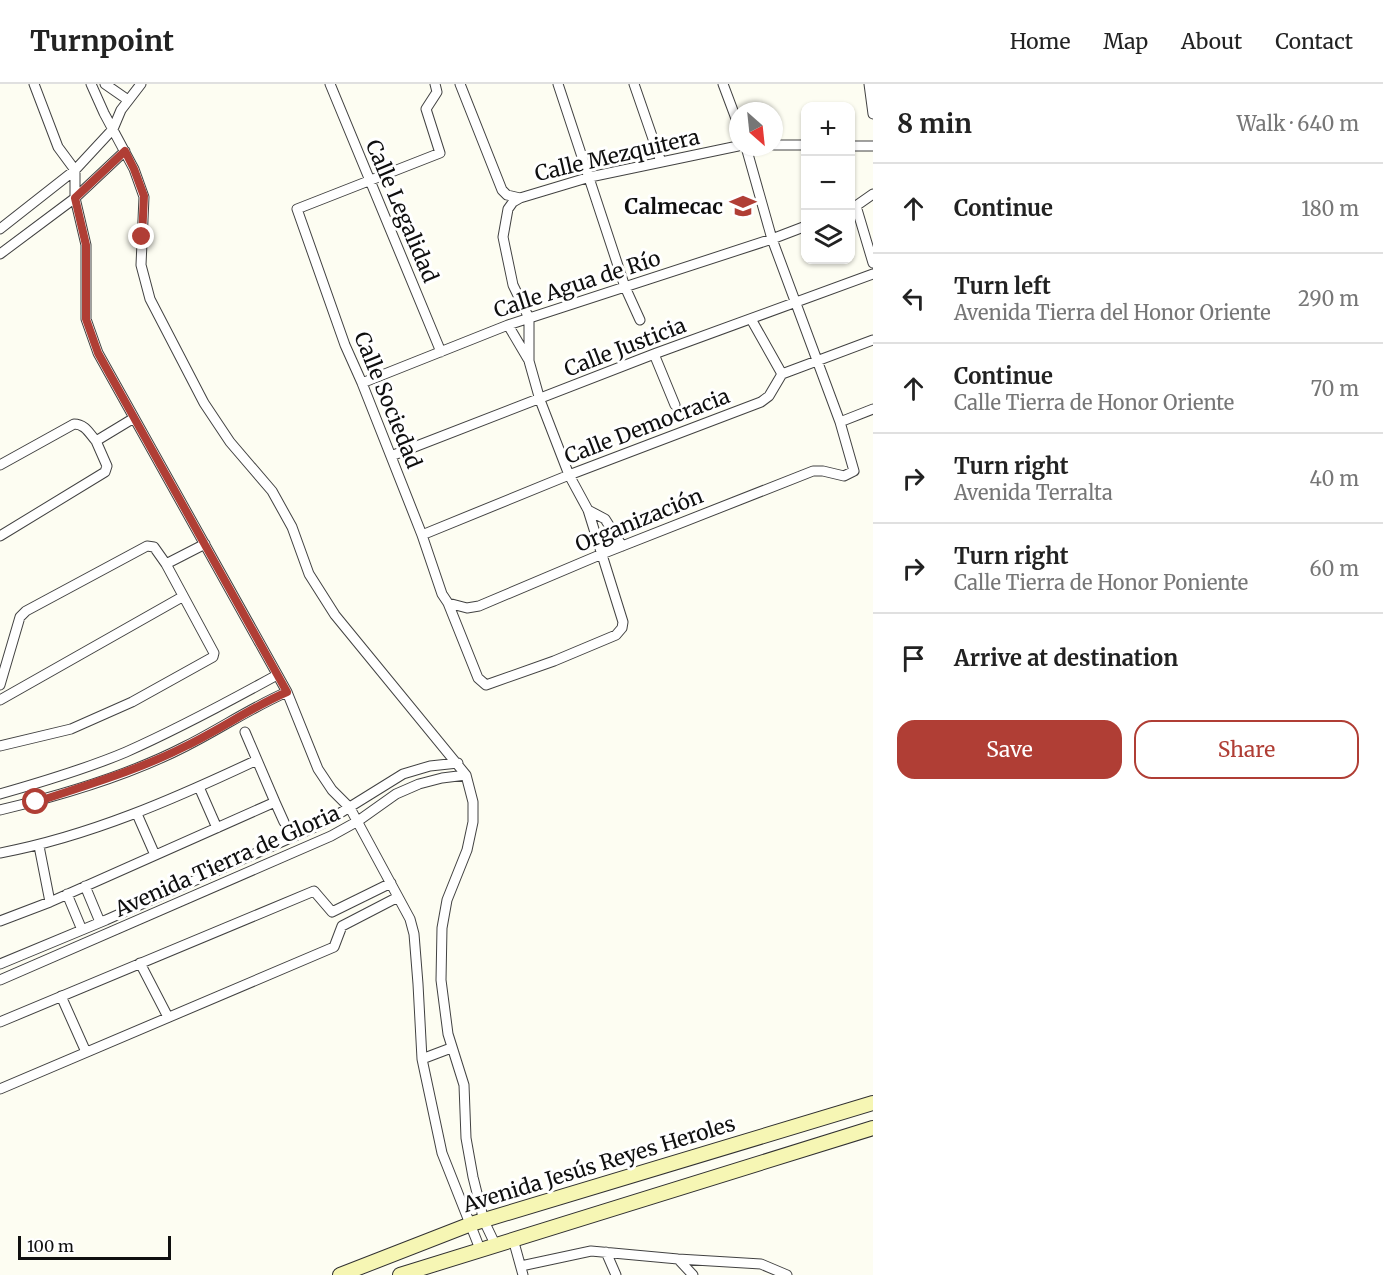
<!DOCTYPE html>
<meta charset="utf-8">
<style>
:root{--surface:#fff;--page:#f2f2f2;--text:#222;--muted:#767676;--line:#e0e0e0;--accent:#b03e35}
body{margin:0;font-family:Merriweather,serif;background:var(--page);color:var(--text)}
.controls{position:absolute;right:18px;top:18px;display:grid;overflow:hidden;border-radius:12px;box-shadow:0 2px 4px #0004}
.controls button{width:54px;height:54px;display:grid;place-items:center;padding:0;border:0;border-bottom:2px solid var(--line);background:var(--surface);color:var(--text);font:30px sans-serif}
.compass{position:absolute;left:729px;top:18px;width:54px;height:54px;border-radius:50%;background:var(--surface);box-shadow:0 2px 4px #0004;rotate:153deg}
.scale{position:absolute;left:18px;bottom:15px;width:153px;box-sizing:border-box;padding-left:6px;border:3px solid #0f0f0f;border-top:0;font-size:16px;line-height:21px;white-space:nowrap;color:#0f0f0f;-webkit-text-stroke:4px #fff;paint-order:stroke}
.stop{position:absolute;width:18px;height:18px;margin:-14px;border:4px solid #b03e35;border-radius:50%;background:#fff}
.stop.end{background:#b03e35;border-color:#fff;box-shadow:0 2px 6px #0008}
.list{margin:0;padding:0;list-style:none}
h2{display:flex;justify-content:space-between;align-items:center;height:78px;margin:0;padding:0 24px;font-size:26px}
h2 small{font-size:20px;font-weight:400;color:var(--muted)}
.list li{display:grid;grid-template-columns:39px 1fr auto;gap:18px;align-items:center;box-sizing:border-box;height:90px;padding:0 24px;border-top:2px solid var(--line)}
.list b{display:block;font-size:22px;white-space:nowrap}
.list p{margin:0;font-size:20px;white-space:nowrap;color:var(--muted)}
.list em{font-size:20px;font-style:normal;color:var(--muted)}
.actions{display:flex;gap:12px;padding:18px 24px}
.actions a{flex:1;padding:14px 0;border:2px solid var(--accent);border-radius:18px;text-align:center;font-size:21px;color:var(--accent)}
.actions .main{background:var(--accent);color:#fff}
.icon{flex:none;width:33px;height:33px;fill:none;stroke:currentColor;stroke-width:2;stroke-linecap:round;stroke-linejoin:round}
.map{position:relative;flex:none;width:873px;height:1191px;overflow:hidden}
header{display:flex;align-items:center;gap:36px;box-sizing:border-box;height:84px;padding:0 30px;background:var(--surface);border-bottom:2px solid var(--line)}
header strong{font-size:28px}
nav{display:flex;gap:33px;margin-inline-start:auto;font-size:21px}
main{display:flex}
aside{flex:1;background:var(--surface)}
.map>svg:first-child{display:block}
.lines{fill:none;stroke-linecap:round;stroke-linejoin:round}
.street-casing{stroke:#424242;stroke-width:11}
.secondary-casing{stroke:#313131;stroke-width:16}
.street{stroke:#fff;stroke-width:9}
.secondary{stroke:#f6f6b4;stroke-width:14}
.route{stroke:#b03e35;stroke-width:8}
.labels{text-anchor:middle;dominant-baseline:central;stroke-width:6;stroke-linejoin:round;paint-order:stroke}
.street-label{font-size:21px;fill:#0f0f0f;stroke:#fff}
.poi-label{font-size:21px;font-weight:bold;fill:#0f0f0f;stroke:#fff;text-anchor:end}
</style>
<header>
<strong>Turnpoint</strong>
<nav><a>Home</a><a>Map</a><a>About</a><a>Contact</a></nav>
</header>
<main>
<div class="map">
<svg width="873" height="1191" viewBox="0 0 873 1191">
<rect width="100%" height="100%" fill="#fdfdf2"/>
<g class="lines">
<g class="street-casing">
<path id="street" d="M34,0L58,63L75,86V114L86,161V235L98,269L287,608L318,685L332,706L350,724L410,835L414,850L418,900L422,975L442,1069L480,1165
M91,0L104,29L134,85L144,113L141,181L150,215L204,319L230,358L272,407L292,443L309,490L335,531L466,691L473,718V738L467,766L447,816L442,844L441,896L448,950L464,1001L466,1054L473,1093L484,1137L495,1160
M105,0L128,16
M330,0L441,268
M435,0L437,8L426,25L440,69L297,125L345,261L362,299L422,451L442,510L448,519L478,594L486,601L554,577L616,551L622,544L623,538L588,426L569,391L540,316L529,277V234L513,201L503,153L508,125L513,118L520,114
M460,0L502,106L507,111L520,114L590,93L738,62
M558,0L625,203L640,236
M634,0L661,78
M723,0L738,40
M869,0L873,30
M774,61H806
M850,62H873
M856,122L873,179
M853,124L873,110
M0,145L75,86L113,45L121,26L141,0
M0,170L75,114L125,67
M751,235L782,290
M508,241L528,275
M654,270L675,321
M362,299L508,241L772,155L806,142
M840,338L873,325
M391,372L654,270L873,190
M0,381L74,340C85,340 89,349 96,357L134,334
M588,426L605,435L622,462
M422,451L569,391L761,318L769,312L782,290L873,256
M0,452L105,388L107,382L96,357
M448,519L467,524L479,522L602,470L813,387H823L844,392L854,387L840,338L772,155L746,63
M0,601L20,533L26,527L147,462L154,463L166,480L205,460
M0,616L182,513
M0,662L71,645L132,618L213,573L214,569L166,480
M199,703L217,744
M0,710C42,698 86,685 126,668C178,645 228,618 277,591
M275,718L284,738
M0,726C63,711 128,692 186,662C220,645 252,623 287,608
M137,730L155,771
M39,762L50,818
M0,769C90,752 174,715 257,676
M85,802L100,838
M67,810L82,846
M0,837L50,818L275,718L245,648
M140,879L168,933
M0,880L106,836L324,739L403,690L430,682L458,679
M0,896L331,752L358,737L396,710L419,700L442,694L466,691
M61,912L86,968
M0,938L314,807L332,828L391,799
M422,975L451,964
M0,1005L334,863L342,842L398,813
M513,1155L523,1191
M606,1168L616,1191
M678,1175L693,1191
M521,1182L591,1167L678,1175L761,1180L787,1191"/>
</g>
<g class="secondary-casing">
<path id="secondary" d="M340,1191L471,1140L873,1019
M400,1191L873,1044"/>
</g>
<use href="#street" class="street"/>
<use href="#secondary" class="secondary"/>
</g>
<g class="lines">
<path class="route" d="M36,718C87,701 139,686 186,662C221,645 252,623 287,608L98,269L86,235V161L75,114L125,67L134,85L144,112L142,153"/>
</g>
<defs>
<g id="school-bare" transform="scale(2.07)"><path d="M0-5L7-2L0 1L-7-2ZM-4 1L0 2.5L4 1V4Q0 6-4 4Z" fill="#b03e35" stroke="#fff" stroke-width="2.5" paint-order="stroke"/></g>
</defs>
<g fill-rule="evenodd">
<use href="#school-bare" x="743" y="122"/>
</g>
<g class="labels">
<g class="street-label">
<text transform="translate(617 71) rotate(-13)">Calle Mezquitera</text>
<text transform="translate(402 127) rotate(67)">Calle Legalidad</text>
<text transform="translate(577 200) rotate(-18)">Calle Agua de Río</text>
<text transform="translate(625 263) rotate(-21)">Calle Justicia</text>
<text transform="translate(388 316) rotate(68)">Calle Sociedad</text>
<text transform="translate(647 342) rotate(-21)">Calle Democracia</text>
<text transform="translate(639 436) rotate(-22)">Organización</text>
<text transform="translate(227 777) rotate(-24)">Avenida Tierra de Gloria</text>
<text transform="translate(599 1080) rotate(-17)">Avenida Jesús Reyes Heroles</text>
</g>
<g class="poi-label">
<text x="723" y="122">Calmecac</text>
</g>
</g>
</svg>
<div class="controls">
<button>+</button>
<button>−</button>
<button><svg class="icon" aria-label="layers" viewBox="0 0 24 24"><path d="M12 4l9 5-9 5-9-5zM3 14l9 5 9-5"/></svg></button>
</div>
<svg class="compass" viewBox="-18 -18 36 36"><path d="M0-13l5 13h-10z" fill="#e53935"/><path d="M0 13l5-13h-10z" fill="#767676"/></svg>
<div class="scale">100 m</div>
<div class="stop" style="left:36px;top:718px"></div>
<div class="stop end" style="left:142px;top:153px"></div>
</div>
<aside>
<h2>8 min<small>Walk · 640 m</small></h2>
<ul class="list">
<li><svg class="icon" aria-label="ahead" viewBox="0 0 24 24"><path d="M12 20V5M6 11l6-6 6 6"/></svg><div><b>Continue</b></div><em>180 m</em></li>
<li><svg class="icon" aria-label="left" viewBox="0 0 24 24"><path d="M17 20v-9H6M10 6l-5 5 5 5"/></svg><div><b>Turn left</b><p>Avenida Tierra del Honor Oriente</p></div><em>290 m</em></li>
<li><svg class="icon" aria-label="ahead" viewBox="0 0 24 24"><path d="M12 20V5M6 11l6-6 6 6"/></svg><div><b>Continue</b><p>Calle Tierra de Honor Oriente</p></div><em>70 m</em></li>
<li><svg class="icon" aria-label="right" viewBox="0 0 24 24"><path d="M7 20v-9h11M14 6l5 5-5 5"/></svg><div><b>Turn right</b><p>Avenida Terralta</p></div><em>40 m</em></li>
<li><svg class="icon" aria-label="right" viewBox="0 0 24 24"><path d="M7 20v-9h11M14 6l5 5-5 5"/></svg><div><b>Turn right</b><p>Calle Tierra de Honor Poniente</p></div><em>60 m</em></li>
<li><svg class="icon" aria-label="arrive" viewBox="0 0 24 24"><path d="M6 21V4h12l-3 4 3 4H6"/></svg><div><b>Arrive at destination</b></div></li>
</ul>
<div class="actions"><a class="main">Save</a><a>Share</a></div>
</aside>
</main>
